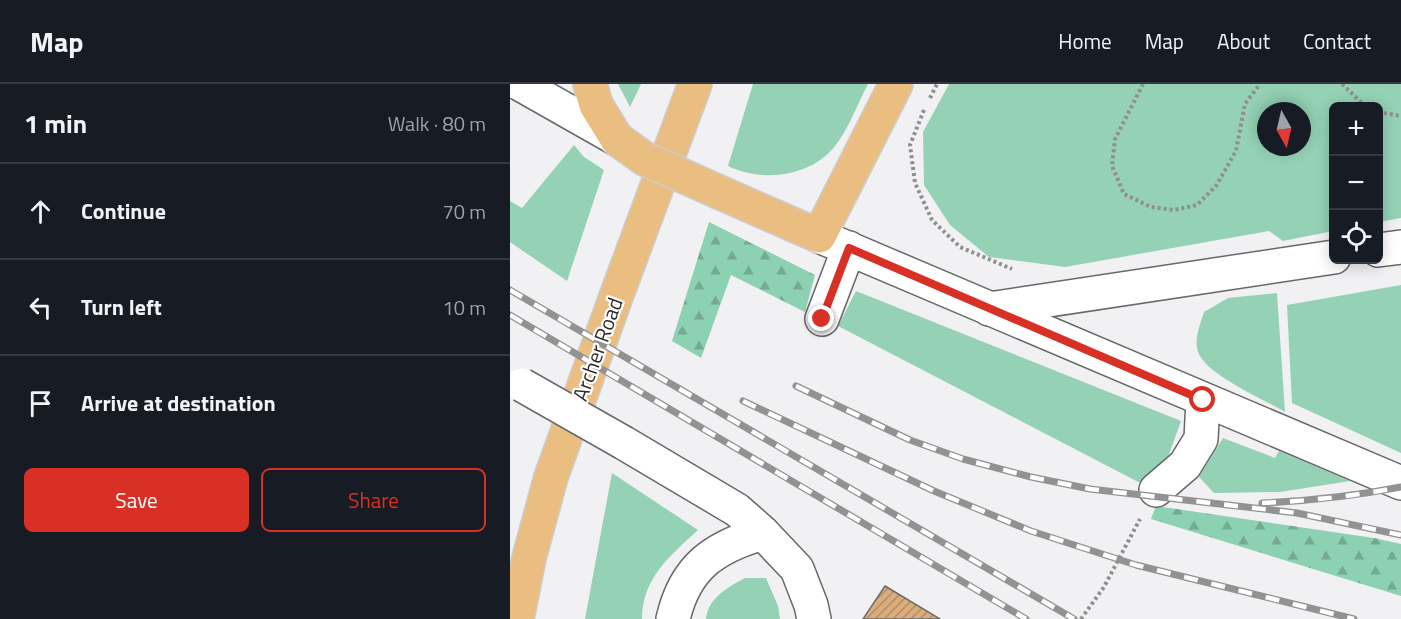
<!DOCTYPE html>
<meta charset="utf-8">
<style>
:root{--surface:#171b24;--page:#20242c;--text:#f1f3f6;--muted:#9ea1a6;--line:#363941;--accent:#d93025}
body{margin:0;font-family:"Titillium Web",sans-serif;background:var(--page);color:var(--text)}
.controls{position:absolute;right:18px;top:18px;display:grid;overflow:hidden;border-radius:9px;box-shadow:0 3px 15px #0003}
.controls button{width:54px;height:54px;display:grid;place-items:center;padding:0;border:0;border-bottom:2px solid var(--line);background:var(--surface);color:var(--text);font:30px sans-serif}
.compass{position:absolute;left:747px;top:18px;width:54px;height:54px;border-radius:50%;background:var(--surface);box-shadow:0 3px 15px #0003;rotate:172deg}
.stop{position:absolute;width:18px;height:18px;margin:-14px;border:4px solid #d93025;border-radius:50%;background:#fff}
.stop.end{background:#d93025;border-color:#fff;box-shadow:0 2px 6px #0008}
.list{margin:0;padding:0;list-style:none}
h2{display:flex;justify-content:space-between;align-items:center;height:78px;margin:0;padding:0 24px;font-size:26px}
h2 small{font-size:20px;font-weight:400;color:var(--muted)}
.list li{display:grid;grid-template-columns:39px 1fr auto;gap:18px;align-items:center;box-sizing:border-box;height:96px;padding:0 24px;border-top:2px solid var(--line)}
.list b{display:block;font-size:22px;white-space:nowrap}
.list em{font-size:20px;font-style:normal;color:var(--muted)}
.actions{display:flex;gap:12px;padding:18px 24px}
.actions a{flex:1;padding:14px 0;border:2px solid var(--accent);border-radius:9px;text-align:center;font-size:21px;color:var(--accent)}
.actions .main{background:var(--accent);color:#fff}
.icon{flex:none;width:33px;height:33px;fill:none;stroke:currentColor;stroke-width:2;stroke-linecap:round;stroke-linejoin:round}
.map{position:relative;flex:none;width:891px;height:535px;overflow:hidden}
header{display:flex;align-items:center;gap:36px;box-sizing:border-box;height:84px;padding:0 30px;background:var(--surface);border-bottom:2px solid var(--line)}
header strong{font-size:28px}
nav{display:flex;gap:33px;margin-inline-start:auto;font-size:21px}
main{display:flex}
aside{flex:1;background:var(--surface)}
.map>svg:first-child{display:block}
.green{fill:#94d1b5;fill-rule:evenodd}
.forest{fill:url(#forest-firs)}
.building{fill:url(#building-hatch);stroke:#6c6b69;stroke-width:1.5}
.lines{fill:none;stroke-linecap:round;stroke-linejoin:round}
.minor-casing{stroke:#68686a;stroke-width:36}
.major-casing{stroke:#ccc;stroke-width:36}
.path{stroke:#8f8f90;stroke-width:4;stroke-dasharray:3 3;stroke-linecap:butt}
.minor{stroke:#fff;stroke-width:33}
.major{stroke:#eabe81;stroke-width:33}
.rail-casing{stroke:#929293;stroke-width:7}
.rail{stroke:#fff;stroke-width:4.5;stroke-dasharray:14;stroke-linecap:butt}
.minor-bridge-casing{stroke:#68686a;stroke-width:36;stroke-linecap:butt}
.major-bridge-casing{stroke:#ccc;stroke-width:36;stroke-linecap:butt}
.minor-bridge{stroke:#fff;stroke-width:33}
.major-bridge{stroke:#eabe81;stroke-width:33}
.route{stroke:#d93025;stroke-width:8}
.labels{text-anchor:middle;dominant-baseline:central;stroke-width:4.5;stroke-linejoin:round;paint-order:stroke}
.street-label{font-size:21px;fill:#2b2b2c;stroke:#fff}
</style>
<header>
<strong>Map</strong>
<nav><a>Home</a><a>Map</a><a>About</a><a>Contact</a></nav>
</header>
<main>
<aside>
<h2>1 min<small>Walk · 80 m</small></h2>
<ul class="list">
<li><svg class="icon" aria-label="ahead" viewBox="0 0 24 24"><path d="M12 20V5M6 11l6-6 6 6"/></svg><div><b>Continue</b></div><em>70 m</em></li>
<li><svg class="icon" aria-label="left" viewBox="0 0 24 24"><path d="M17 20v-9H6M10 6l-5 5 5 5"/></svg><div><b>Turn left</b></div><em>10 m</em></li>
<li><svg class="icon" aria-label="arrive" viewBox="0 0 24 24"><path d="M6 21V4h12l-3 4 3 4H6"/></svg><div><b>Arrive at destination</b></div></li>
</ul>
<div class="actions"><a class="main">Save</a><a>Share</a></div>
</aside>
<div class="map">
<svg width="891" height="535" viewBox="0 0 891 535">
<defs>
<pattern id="forest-firs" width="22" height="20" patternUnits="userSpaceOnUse" patternTransform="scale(1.5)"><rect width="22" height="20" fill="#8cd1b2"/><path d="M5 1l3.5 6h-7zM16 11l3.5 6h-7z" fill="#73aa91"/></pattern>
<pattern id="building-hatch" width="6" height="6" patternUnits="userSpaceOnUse" patternTransform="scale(1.5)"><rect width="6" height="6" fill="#dbac7c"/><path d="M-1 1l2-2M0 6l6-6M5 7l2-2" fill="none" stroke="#b28c66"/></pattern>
</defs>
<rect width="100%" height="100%" fill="#f1f1f3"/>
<path class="green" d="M108,0H131L120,23Z
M243,0H358C348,19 340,41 328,58C304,93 253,99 218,82Z
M439,0H891V134L869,138L868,22H824L823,147L773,157L759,147L555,183L479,173L440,141L414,101L413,48ZM756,27H792V63H756Z
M64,61L74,73L94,86L57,197L0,158V117L12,124Z
M891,201V369L782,319L777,221Z
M346,207L671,337L658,373L636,402L328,242Z
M767,209L775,328C753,315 702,293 690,272C682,259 690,241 694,228L718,214Z
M713,354L765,374L769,367L840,397L770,408L704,409L689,393Z
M102,389L188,446C161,471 132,494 132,535H75Z
M235,494H256L268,522L270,535H196C198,514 218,503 235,494Z"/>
<path class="forest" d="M199,138L305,191L295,228L221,191L191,274L162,257Z
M646,422L864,454L891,460V512L641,435Z"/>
<path class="building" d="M375,502L430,535H353Z"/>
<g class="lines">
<g class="minor-casing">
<path id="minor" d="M10,0L107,55
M309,152L891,399
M868,166L891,163
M479,225L824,173
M312,235L339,164
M114,359L227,426L253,449L287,485L301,521L304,535
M646,406L675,381L691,355L693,316
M163,535C175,483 204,463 253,449"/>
</g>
<g class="major-casing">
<path id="major" d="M80,0L86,21L107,55
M211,109L309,152L386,0
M7,535L19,474L41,393L107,210L185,0"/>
</g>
<path class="path" d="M633,0L605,55L602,82L614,110L641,123L664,126L687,121L706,102L726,67L735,20L750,0
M832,0L855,22
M420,14L427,0
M414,26L400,61L405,99L422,136L450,163L502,185
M868,28L891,32
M571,535L594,503L630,435"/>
<use href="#minor" class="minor"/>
<use href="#major" class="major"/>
<g class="rail-casing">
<path id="rail" d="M0,206L564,535
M0,231L516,535
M286,302L400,356L453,375L521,393L580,405L787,429L891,451
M233,317L424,407L521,447L626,481L844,535
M752,419C799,417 845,412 891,403"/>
</g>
<use href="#rail" class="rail"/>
<g class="minor-bridge-casing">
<path id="minor-bridge" d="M12,301L114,359"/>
</g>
<g class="major-bridge-casing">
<path id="major-bridge" d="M107,55L135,75L211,109"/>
</g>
<use href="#minor-bridge" class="minor-bridge"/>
<use href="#major-bridge" class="major-bridge"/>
</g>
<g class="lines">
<path class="route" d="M312,235L339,164L693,316"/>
</g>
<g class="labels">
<g class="street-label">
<text transform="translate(87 265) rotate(-70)">Archer Road</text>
</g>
</g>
</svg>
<div class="controls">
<button>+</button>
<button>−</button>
<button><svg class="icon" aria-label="locate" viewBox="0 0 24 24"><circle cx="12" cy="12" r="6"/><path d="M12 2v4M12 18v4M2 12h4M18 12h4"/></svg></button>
</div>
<svg class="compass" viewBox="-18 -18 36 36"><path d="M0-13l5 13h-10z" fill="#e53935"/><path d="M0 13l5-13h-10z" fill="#9ea1a6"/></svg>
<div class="stop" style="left:693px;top:316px"></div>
<div class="stop end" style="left:312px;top:235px"></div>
</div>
</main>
